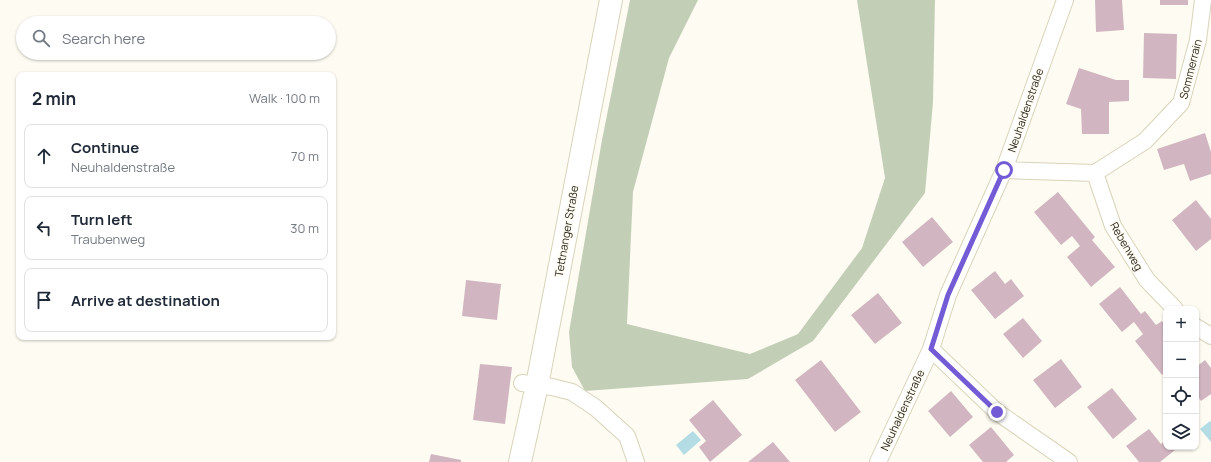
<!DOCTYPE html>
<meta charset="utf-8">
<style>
:root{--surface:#fff;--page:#f2f2f3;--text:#1f2937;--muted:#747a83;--line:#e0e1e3}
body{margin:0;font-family:Manrope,sans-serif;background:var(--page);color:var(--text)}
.controls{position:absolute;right:12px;bottom:12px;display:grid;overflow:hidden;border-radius:8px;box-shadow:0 1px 3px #0004}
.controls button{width:36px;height:36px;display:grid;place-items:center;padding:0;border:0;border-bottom:1px solid var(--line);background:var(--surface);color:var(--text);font:20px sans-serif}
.stop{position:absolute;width:12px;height:12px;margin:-9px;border:3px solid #735bd5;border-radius:50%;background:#fff}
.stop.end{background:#735bd5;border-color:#fff;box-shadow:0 1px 4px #0008}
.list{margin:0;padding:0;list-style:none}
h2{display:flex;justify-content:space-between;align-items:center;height:52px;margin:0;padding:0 16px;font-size:17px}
h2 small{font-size:13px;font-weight:400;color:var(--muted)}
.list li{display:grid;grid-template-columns:26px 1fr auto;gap:12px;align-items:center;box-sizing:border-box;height:64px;margin:0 8px 8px;padding:0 8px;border:1px solid var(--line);border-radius:8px}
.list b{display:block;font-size:15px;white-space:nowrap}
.list p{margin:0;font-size:13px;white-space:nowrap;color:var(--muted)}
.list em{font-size:13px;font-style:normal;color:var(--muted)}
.icon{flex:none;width:22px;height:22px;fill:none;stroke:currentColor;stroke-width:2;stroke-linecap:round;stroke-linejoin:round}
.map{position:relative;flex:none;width:1211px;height:462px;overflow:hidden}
.search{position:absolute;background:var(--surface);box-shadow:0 1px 3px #0004;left:16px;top:16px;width:320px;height:44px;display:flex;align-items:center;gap:10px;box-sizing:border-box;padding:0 14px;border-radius:22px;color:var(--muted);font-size:15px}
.panel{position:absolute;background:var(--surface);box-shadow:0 1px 3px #0004;left:16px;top:72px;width:320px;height:268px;border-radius:8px}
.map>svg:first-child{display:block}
.green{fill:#c3ceb7}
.water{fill:#b3dce4}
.building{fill:#d1b6c1}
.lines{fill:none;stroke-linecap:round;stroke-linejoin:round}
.street-casing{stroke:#d9d3ba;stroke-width:18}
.secondary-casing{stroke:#d9d3ba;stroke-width:24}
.street{stroke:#fff;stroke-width:16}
.secondary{stroke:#fff;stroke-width:22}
.route{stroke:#735bd5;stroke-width:5}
.labels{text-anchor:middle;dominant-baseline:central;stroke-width:3;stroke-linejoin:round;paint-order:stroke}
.street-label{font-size:11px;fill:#28251c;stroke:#fefcf2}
</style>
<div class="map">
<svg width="1211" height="462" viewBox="0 0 1211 462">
<rect width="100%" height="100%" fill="#fefcf2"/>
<path class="green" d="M630,0H698L669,58L633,192L627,324L750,354L798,334L862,248L885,178L857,0H935L933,102L925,193L813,341L748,379L585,391L572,367L569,332L602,140Z"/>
<path class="water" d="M1210,421L1211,422V442L1200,429Z
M693,431L701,440L684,455L676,445Z"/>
<path class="building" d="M1095,0H1122L1124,30L1096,32Z
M1160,0H1188V5H1160Z
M1144,33L1177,34L1176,79L1143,78Z
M1079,68L1116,80H1129V101L1109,102V134H1082L1081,109L1066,104Z
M1205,133L1211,152V174L1190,181L1184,164L1164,170L1157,149Z
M1058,192L1095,237L1092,240L1115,267L1091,287L1067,257L1080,246L1072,236L1061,245L1034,212Z
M1196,200L1211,219V239L1196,251L1172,220Z
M932,217L953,242L923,267L902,242Z
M995,271L1005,284L1011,279L1024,296L995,319L971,290Z
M466,280L501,284L497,320L462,316Z
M1120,287L1141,314L1145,311L1156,325L1162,321L1166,327V371L1162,375L1135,341L1143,334L1134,322L1122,332L1099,304Z
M878,293L902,323L875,344L851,315Z
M1023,318L1042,341L1023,358L1003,334Z
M1061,359L1082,387L1055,408L1033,380Z
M821,360L861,412L835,432L795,380Z
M1205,360L1211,368V394L1201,401L1196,394V367Z
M480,364L512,367L505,424L473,420Z
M1112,388L1137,419L1113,439L1087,407Z
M951,391L973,417L950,437L928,411Z
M713,400L742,435L710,462L699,447L706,441L689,420Z
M991,427L1014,455L1006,462H983L969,445Z
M1149,429L1161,444L1166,440V447H1173L1175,450L1160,462H1139L1126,446Z
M773,442L790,462H748Z
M431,454L461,460V462H429Z"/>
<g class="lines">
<g class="street-casing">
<path id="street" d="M1004,170L1095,173L1145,141L1181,103L1198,40L1203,0
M1095,173L1113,226L1147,280L1175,309
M1196,327L1211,336
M931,349L997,412L1069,462
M522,383L552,387L572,392L596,408L627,436L636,462
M878,462L931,349L948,295L1004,170L1065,0"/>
</g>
<g class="secondary-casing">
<path id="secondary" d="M520,462L537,385L611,0"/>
</g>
<use href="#street" class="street"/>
<use href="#secondary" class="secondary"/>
</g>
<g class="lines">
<path class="route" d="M997,412L931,349L948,295L1004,170"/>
</g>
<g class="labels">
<g class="street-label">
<text transform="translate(1190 69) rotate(-76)">Sommerrain</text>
<text transform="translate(1025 110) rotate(-71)">Neuhaldenstraße</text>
<text transform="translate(566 231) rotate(-80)">Tettnanger Straße</text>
<text transform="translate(1127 246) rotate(60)">Rebenweg</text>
<text transform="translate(902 410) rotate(-65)">Neuhaldenstraße</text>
</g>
</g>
</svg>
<div class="controls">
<button>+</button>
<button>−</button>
<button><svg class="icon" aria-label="locate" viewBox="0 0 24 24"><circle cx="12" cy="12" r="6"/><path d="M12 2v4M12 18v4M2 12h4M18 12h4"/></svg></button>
<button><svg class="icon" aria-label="layers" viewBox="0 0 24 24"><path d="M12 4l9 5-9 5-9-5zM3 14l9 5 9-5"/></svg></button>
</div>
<div class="stop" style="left:1004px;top:170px"></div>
<div class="stop end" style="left:997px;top:412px"></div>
<div class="search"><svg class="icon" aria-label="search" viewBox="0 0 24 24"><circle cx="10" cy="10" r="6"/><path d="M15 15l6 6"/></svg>Search here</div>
<section class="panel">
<h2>2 min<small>Walk · 100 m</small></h2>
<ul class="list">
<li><svg class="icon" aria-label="ahead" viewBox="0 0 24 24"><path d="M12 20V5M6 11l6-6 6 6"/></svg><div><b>Continue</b><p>Neuhaldenstraße</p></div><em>70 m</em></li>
<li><svg class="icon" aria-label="left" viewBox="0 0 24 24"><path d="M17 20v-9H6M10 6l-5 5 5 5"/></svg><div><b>Turn left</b><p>Traubenweg</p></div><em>30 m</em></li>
<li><svg class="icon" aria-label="arrive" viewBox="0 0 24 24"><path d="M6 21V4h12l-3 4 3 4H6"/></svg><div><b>Arrive at destination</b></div></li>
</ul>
</section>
</div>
